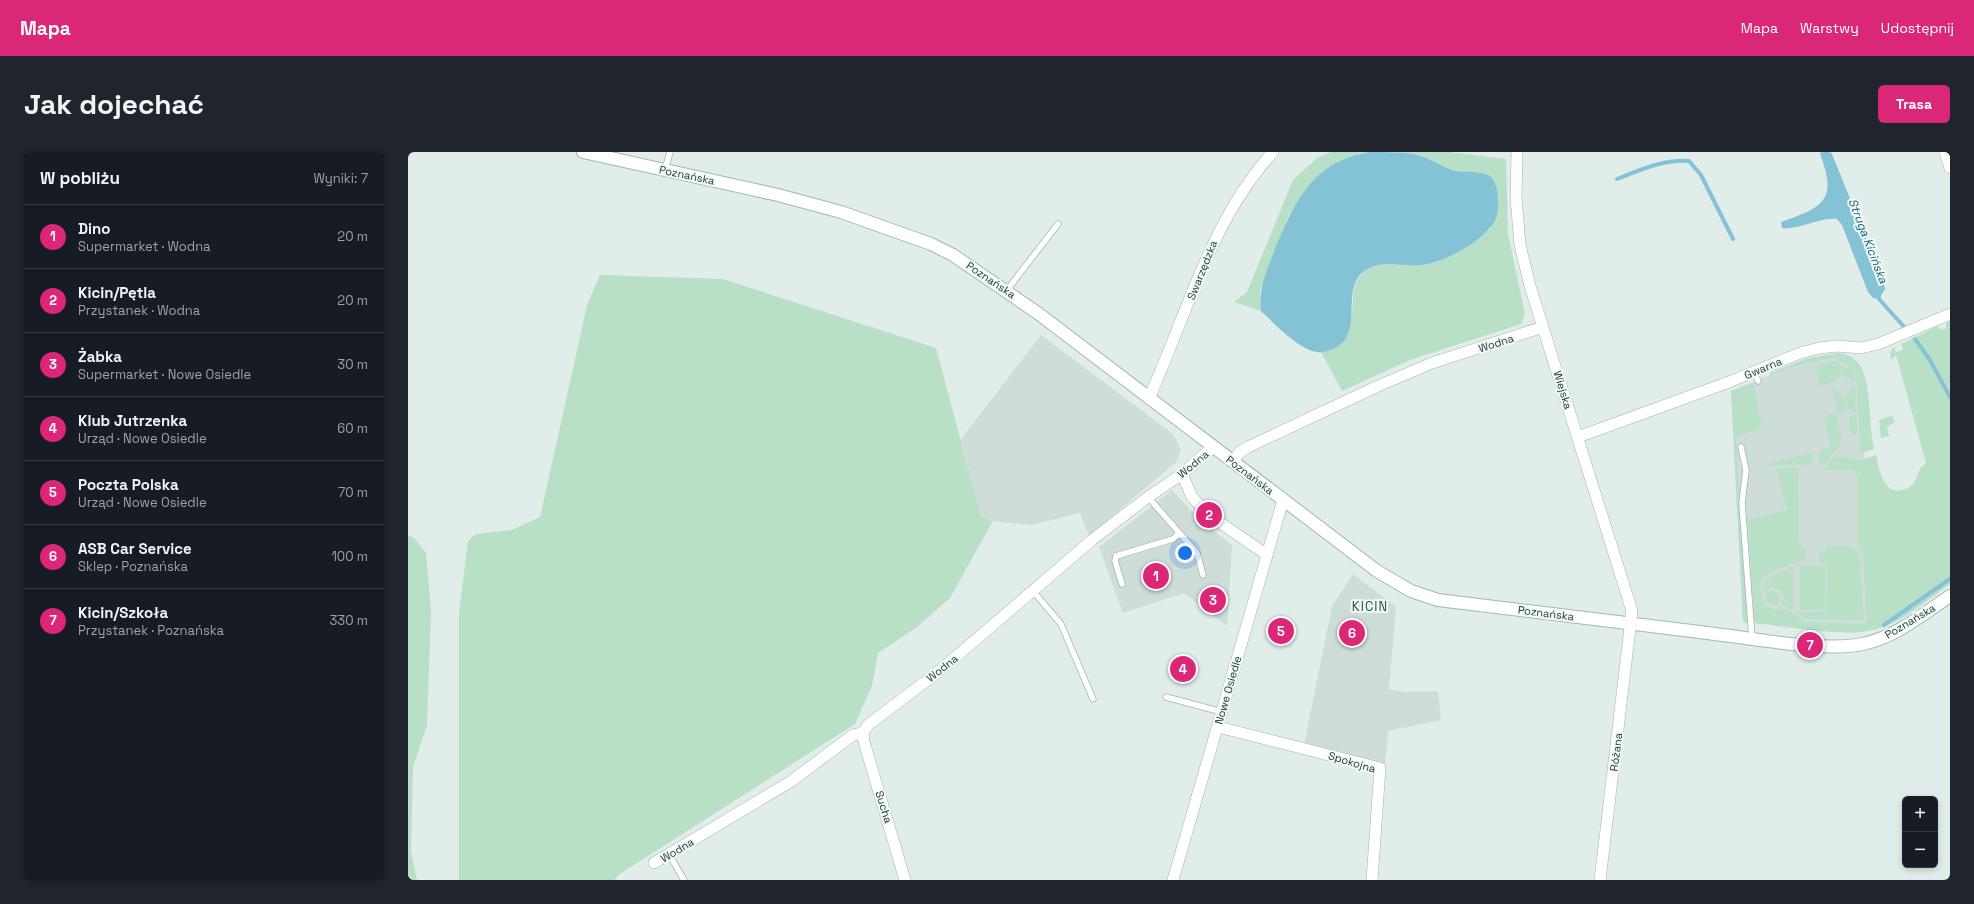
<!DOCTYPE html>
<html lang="pl">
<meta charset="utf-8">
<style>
:root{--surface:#171b24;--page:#20242c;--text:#f1f3f6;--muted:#9ea1a6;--line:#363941;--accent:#db2777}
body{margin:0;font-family:"Space Grotesk",sans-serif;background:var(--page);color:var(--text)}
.controls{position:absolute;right:12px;bottom:12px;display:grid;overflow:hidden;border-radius:6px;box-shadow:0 2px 6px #0003}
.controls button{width:36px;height:36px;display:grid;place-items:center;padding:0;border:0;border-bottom:1px solid var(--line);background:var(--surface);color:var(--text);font:20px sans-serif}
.you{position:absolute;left:777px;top:401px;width:14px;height:14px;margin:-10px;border:3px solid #fff;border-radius:50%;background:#1a73e8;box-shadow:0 0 0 6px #1a73e833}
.badge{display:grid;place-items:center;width:26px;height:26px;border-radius:50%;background:var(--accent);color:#fff;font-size:13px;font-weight:700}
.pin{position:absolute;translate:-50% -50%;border:2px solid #fff;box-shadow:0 1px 4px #0006}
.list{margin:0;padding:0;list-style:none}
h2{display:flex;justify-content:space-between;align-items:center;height:52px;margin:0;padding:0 16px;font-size:17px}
h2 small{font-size:13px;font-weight:400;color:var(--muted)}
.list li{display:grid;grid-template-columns:26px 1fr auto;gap:12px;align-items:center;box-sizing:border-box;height:64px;padding:0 16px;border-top:1px solid var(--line)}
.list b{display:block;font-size:15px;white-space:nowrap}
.list p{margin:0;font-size:13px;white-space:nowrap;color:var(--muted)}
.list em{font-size:13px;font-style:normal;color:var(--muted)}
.map{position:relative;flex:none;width:1542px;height:728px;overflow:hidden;border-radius:6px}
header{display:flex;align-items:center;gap:24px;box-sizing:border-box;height:56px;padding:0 20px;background:var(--accent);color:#fff}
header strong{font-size:19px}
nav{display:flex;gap:22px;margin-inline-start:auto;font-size:14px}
.intro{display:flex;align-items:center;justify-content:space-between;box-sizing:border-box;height:96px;padding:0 24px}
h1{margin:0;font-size:28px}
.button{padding:10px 18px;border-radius:6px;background:var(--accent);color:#fff;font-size:14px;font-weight:700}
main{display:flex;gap:24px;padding:0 24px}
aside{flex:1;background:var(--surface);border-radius:6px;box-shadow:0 2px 6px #0003}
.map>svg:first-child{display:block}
.built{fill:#cfddd8}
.green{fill:#b8e0c7}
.water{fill:#84c2d6}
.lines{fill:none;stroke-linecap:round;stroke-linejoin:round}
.stream{stroke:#84c2d6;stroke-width:4}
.lane-casing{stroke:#a3b5b1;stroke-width:7}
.street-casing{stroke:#a3b5b1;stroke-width:12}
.secondary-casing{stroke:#9eb9b2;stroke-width:14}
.lane{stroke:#fff;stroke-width:5.5}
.street{stroke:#fff;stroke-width:11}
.secondary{stroke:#fff;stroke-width:12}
.labels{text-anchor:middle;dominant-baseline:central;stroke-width:4;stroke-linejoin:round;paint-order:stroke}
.street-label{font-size:11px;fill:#203f3a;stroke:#f2f9f6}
.water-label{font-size:12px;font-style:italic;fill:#156480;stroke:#f2f9f6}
.quarter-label{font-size:13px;letter-spacing:1px;fill:#1a534a;stroke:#f2f9f6}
</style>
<header>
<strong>Mapa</strong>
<nav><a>Mapa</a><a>Warstwy</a><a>Udostępnij</a></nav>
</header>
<div class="intro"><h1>Jak dojechać</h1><a class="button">Trasa</a></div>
<main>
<aside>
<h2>W pobliżu<small>Wyniki: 7</small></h2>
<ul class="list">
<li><span class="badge">1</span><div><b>Dino</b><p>Supermarket · Wodna</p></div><em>20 m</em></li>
<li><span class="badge">2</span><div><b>Kicin/Pętla</b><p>Przystanek · Wodna</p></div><em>20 m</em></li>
<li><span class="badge">3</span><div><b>Żabka</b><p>Supermarket · Nowe Osiedle</p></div><em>30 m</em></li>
<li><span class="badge">4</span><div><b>Klub Jutrzenka</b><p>Urząd · Nowe Osiedle</p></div><em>60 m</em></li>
<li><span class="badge">5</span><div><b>Poczta Polska</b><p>Urząd · Nowe Osiedle</p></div><em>70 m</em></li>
<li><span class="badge">6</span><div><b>ASB Car Service</b><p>Sklep · Poznańska</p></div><em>100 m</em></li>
<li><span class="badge">7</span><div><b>Kicin/Szkoła</b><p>Przystanek · Poznańska</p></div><em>330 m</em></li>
</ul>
</aside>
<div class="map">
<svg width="1542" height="728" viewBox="0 0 1542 728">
<rect width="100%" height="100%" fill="#e1ede9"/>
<path class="built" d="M633,183L765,282L773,298L768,310L681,384L672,361L623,373L585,369L573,364L553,287Z
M1431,202L1450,213L1469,477L1445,481L1335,470L1323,239L1379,216Z
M764,338L792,368L824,393L819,474L776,441L715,461L691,395Z
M945,422L988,455L981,537L998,540L1030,539L1033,568L980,579L977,615L896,593L924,454Z"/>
<path class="green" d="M922,0H963L950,2L881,63L856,126L852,139L853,159L826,150L839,140L885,28L909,6Z
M981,0H1041L1098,7L1100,82L1117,162L1113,172L1002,208L934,239L913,200L923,198C928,188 942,171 944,161C946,147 943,134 953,123C968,104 994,115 1014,113C1020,113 1028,110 1034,108C1053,100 1068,89 1083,76V26L1078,22L1044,18L1010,2Z
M192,123L315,127L528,196L573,364L585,369L542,446L509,475L470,501L464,534L447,572L210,723L207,728H51V461L60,389L68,382L104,378L132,365L179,153Z
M1542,169V432C1519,448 1497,469 1469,477C1439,486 1380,475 1347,471L1340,368L1379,358L1368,317L1370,316H1390L1391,395L1398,398V406L1363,420L1353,428L1352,439L1356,453L1364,457L1380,458L1398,470L1454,472L1459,470L1455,402L1449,392V324L1446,318H1416L1425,304L1453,308L1468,303C1471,317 1475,343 1495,338C1499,337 1505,333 1507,329C1512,320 1508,320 1518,311L1488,203L1483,208L1482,200L1486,195L1488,200L1495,198L1493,192L1530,174L1533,178L1538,176V171Z
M1430,201C1440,202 1448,206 1453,215C1463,233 1461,275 1466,297L1453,301L1448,218L1426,205L1379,216L1362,224V221L1400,206Z
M1427,209L1445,219L1447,230L1433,222L1423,231L1412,233L1407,214Z
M1345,231L1354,274L1351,278L1328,284L1340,471L1335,470L1323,239Z
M1447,233L1448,260H1443L1440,257L1438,242Z
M1424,236L1435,243L1438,258L1435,261L1430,262Z
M1428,261L1434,289L1417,312H1411V299L1423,296L1416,264Z
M1448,262L1450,285L1443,280L1441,266L1443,263Z
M1482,264L1485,265L1487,270L1479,275L1481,284L1473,286L1471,268Z
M1404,301L1405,312L1361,314V311Z
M0,383L6,386L18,401L23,458L19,573L5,615L3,699L9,728H0Z
M1418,395C1430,395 1444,391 1451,402L1456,468L1398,467L1389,461L1419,459V412L1411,411V400H1418Z
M1392,414H1417L1418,457L1392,458Z
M1385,415V457L1373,453L1376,446L1373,438C1366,434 1360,434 1355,441V435L1360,426Z
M1358 446a7 7 0 1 1 14 0a7 7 0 1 1-14 0Z"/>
<path class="water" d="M963,0C978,0 997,0 1011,3C1023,7 1033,14 1044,18C1055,21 1074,18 1083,25C1091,33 1091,53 1089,63C1083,86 1036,111 1014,113C993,115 973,106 955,120C930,141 962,191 915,200C895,203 866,171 853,159C850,136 859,118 867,97C887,49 906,8 963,0Z
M1413,0H1422L1424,2L1475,128L1477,137L1471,147L1465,146L1460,140L1434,73L1429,67C1410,65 1393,78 1374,76L1373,70C1415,55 1430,49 1412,2Z"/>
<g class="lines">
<path class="stream" d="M1209,27C1232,18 1256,7 1281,9L1293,23L1325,87
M1470,142L1471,147L1498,177
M1507,187L1522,208L1542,245
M1476,473L1542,427"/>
<g class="lane-casing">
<path id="lane" d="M257,18L262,0
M599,138L650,72
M1346,220L1350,229
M1333,295L1338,318L1334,351L1344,486
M740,345L789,401L795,423
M714,432L707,409L708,404L765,387L771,381
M625,439L653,472L685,547
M758,545L814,560
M261,702L276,728"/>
</g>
<g class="street-casing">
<path id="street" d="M1109,0L1108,46L1112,93L1122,134L1224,459L1192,728
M1537,0L1542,16
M741,246C779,163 802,69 865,0
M1170,285L1321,230L1392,201L1411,196L1429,194L1453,196L1470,192L1542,162
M825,309L832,300L840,295L970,234L1024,211L1135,175
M774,322L784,345L801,363L859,403
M810,575L972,616L964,728
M455,581L456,590L497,728
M246,711L382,630L445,583L455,581L460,573L530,520L684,388L740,345L774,322L805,295
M765,728L875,348"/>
</g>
<g class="secondary-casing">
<path id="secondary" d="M175,0L370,43L433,60L523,92L545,103L631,162L969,419L1003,439L1030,448C1123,459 1215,470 1307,482C1349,487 1415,500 1455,492C1488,485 1515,462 1542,444"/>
</g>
<use href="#lane" class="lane"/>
<use href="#street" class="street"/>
<use href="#secondary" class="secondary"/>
</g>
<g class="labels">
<g class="street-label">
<text transform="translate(279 23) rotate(12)">Poznańska</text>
<text transform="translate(794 118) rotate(-68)">Swarzędzka</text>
<text transform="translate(583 128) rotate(34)">Poznańska</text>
<text transform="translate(1088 191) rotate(-18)">Wodna</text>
<text transform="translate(1355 216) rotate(-23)">Gwarna</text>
<text transform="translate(1155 238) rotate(73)">Wiejska</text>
<text transform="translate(785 312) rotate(-40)">Wodna</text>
<text transform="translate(842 323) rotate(37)">Poznańska</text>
<text transform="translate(1138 461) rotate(7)">Poznańska</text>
<text transform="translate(1502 469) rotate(-31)">Poznańska</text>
<text transform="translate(534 516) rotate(-39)">Wodna</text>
<text transform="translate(820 538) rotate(-74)">Nowe Osiedle</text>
<text transform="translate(1208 600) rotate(-83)">Różana</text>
<text transform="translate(944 610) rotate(17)">Spokojna</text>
<text transform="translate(476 655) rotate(73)">Sucha</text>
<text transform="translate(269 698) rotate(-31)">Wodna</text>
</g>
<g class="water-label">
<text transform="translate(1460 89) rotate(69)">Struga Kicińska</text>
</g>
<g class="quarter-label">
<text x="962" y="454">KICIN</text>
</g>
</g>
</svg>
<div class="controls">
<button>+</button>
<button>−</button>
</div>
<div class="you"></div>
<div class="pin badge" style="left:748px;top:424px">1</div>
<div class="pin badge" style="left:801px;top:363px">2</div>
<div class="pin badge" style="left:805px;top:448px">3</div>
<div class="pin badge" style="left:775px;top:517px">4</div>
<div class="pin badge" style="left:873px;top:479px">5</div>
<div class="pin badge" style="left:944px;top:481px">6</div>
<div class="pin badge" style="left:1402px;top:493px">7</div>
</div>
</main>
